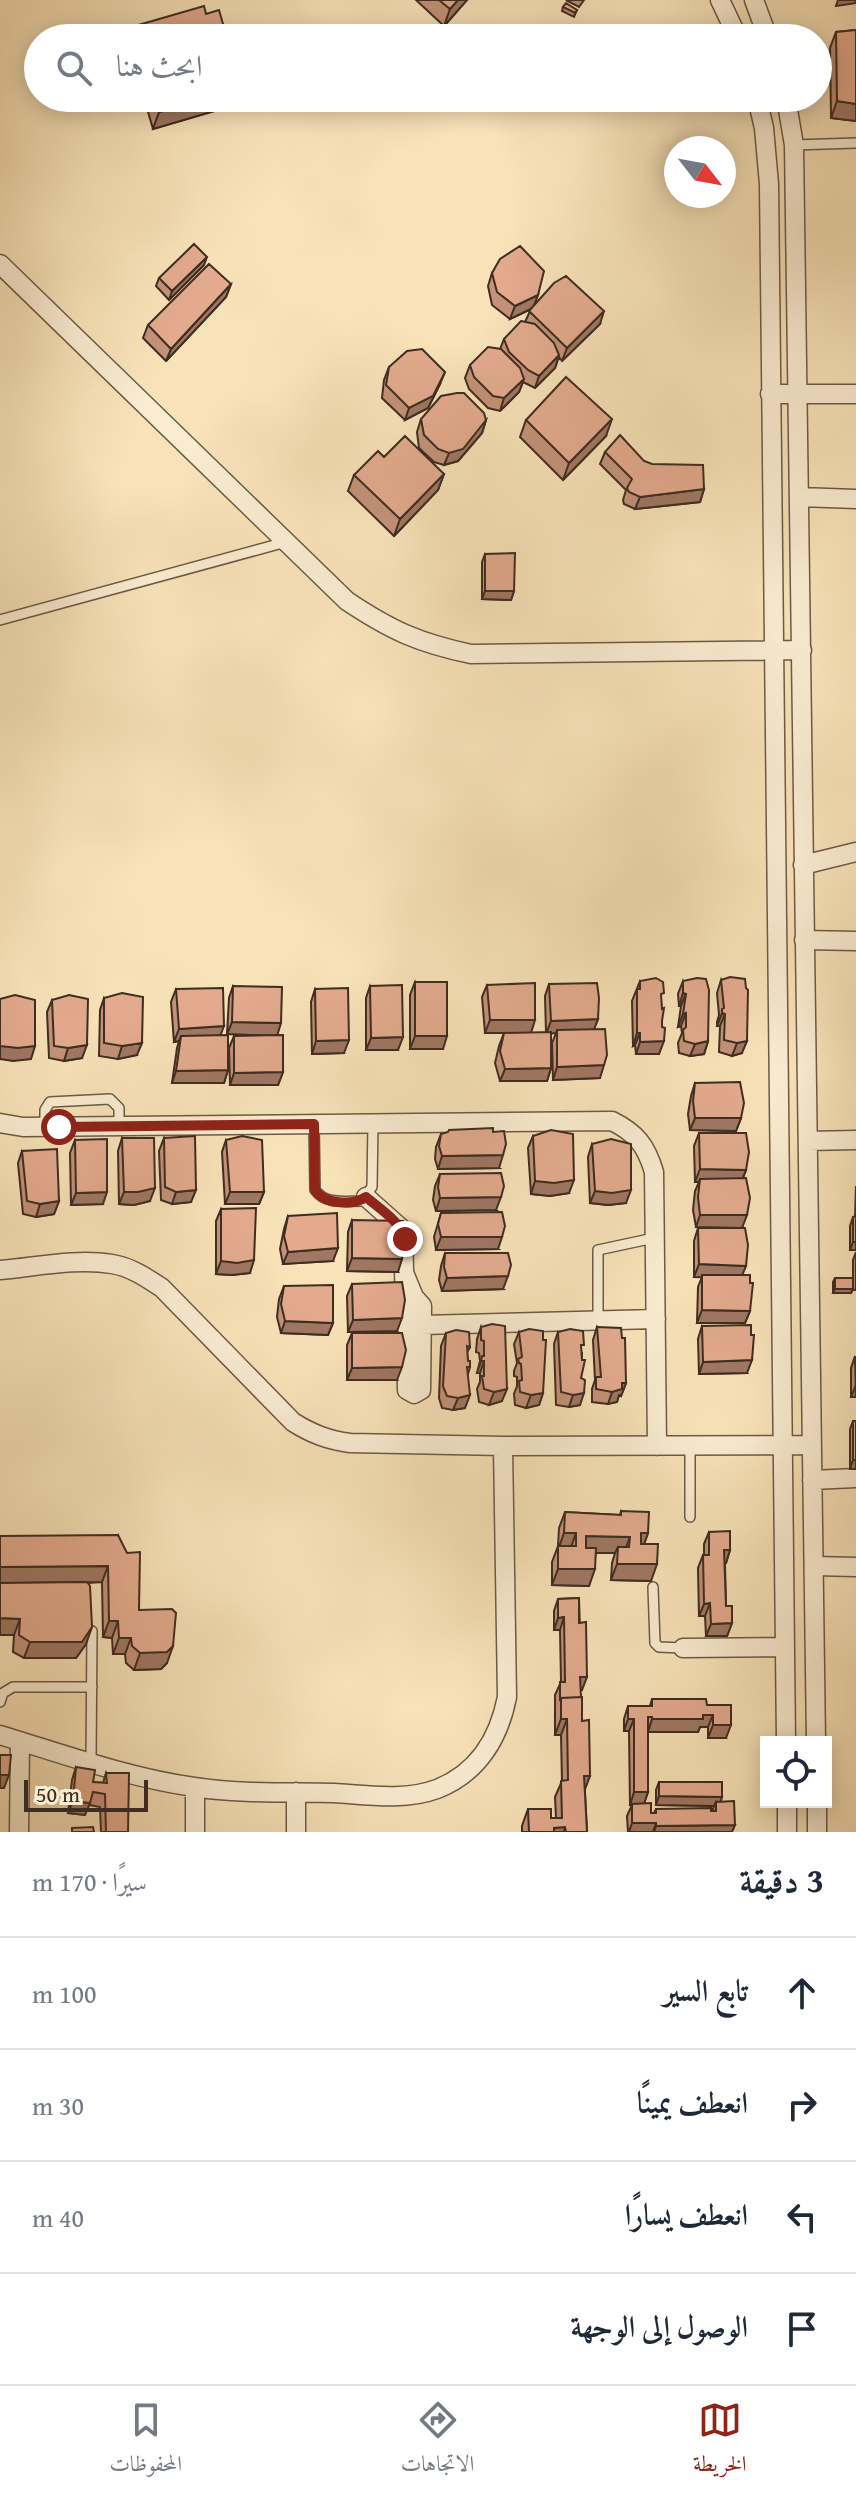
<!DOCTYPE html>
<html lang="ar">
<meta charset="utf-8">
<style>
:root{--surface:#fff;--page:#f6f6f7;--text:#1f2937;--muted:#747a83;--line:#e0e1e3;--accent:#8f2418}
body{margin:0;font-family:"Gentium Book Plus",Amiri,serif;background:var(--page);color:var(--text);direction:rtl}
.controls{position:absolute;right:24px;bottom:24px;display:grid;overflow:hidden;border-radius:0px;box-shadow:0 4px 20px #0003}
.controls button{width:72px;height:72px;display:grid;place-items:center;padding:0;border:0;border-bottom:2px solid var(--line);background:var(--surface);color:var(--text);font:40px sans-serif}
.compass{position:absolute;left:664px;top:136px;width:72px;height:72px;border-radius:50%;background:var(--surface);box-shadow:0 4px 20px #0003;rotate:121deg}
.scale{position:absolute;left:24px;bottom:20px;width:124px;box-sizing:border-box;padding-left:8px;border:4px solid #3e2d20;border-top:0;font-size:22px;line-height:28px;white-space:nowrap;color:#3e2d20;-webkit-text-stroke:6px #faecd1;paint-order:stroke}
.stop{position:absolute;width:24px;height:24px;margin:-18px;border:6px solid #8f2418;border-radius:50%;background:#fff}
.stop.end{background:#8f2418;border-color:#fff;box-shadow:0 2px 8px #0008}
.list{margin:0;padding:0;list-style:none}
h2{display:flex;justify-content:space-between;align-items:center;height:104px;margin:0;padding:0 32px;font-size:34px}
h2 small{font-size:26px;font-weight:400;color:var(--muted)}
.list li{display:grid;grid-template-columns:52px 1fr auto;gap:24px;align-items:center;box-sizing:border-box;height:112px;padding:0 32px;border-top:2px solid var(--line)}
.list b{display:block;font-size:30px;white-space:nowrap}
.list em{font-size:26px;font-style:normal;color:var(--muted)}
.icon{flex:none;width:44px;height:44px;fill:none;stroke:currentColor;stroke-width:2;stroke-linecap:round;stroke-linejoin:round}
.map{position:relative;flex:none;width:856px;height:1832px;overflow:hidden;direction:ltr}
.search{position:absolute;background:var(--surface);box-shadow:0 4px 20px #0003;left:24px;right:24px;top:24px;height:88px;display:flex;align-items:center;gap:20px;box-sizing:border-box;padding:0 28px;border-radius:44px;color:var(--muted);font-size:30px}
.sheet{height:552px;background:var(--surface)}
nav{display:flex;justify-content:space-around;align-items:center;box-sizing:border-box;height:112px;border-top:2px solid var(--line);background:var(--surface);font-size:22px;color:var(--muted)}
nav a{display:grid;justify-items:center;gap:4px}
nav .on{color:var(--accent)}
.map>svg:first-child{display:block}
.lines{fill:none;stroke-linecap:round;stroke-linejoin:round}
.service-casing{stroke:#6c5a46;stroke-width:12}
.minor-casing{stroke:#6c5a46;stroke-width:21}
.service{stroke:#faecd1;stroke-width:9}
.minor{stroke:#faecd1;stroke-width:18}
.wall{fill:#c39279;stroke:#3e2d20;stroke-width:2}
.shaded-wall{fill:#9f7763;stroke:#3e2d20;stroke-width:2}
.building{fill:#e3aa8d;stroke:#3e2d20;stroke-width:2}
.route{stroke:#8f2418;stroke-width:10}
</style>
<div class="map">
<svg width="856" height="1832" viewBox="0 0 856 1832">
<rect width="100%" height="100%" fill="#f8e2b8"/>
<filter id="stains"><feTurbulence type="fractalNoise" baseFrequency=".0025" numOctaves="4"/><feColorMatrix values="0 0 0 0 .2 0 0 0 0 .09 0 0 0 0 .02 0 0 0 .5 -.17"/></filter>
<radialGradient id="worn" r=".72"><stop offset=".6" stop-color="#630" stop-opacity="0"/><stop offset="1" stop-color="#630" stop-opacity=".3"/></radialGradient>
<g class="lines">
<g class="service-casing">
<path id="service" d="M794,145L856,143
M0,620L286,542
M314,1124L315,1190C326,1205 344,1201 361,1201L372,1187L373,1123
M45,1127V1110L50,1102L110,1099L119,1108V1126
M598,1321V1250L654,1238
M690,1445V1517
M653,1587L655,1643L659,1647L683,1648
M0,1702L3,1693L13,1687H92
M91,1762L92,1631"/>
</g>
<g class="minor-casing">
<path id="minor" d="M720,0L738,38
M754,0L768,38
M757,98L764,128L769,184L786,1742
M786,98L794,145L816,1742
M0,264L347,601C392,631 419,643 471,654L802,650
M770,394H856
M800,497L856,499
M803,865L856,852
M804,940L856,941
M0,1123L23,1127L612,1121C636,1133 646,1145 654,1172L657,1446
M808,1141L856,1140
M366,1197L403,1230L407,1390L414,1394L421,1390L422,1306L414,1297L405,1275
M0,1270C36,1267 76,1258 112,1264C131,1267 147,1278 162,1288L293,1422C312,1434 328,1440 350,1443L503,1446L812,1445
M422,1325L656,1319
M812,1480L856,1478
M814,1566L856,1567
M683,1648L785,1647
M0,1735C63,1754 129,1778 194,1787C240,1794 288,1792 334,1793C367,1795 405,1801 437,1789C478,1773 499,1738 507,1697L503,1446
M296,1792V1832
M787,1802V1832
M817,1802V1832
M19,1832L20,1741
M195,1832V1787"/>
</g>
<use href="#service" class="service"/>
<use href="#minor" class="minor"/>
</g>
<path class="wall" d="M416,0H467L444,26Z
M566,0H584L579,7Z
M563,7L577,10L574,17L562,11Z
M206,14L227,38H131L135,26Z
M856,30V121L831,118L830,48L836,32Z
M144,98H223L218,110L153,129Z
M204,265L169,300L156,286L159,278Z
M492,273L538,295L534,305L600,324L562,361L559,357L555,368L535,388L523,382L519,392L500,411L488,408L469,389L465,378L470,365L500,349L504,339L525,322L531,309L510,319L492,305L488,286Z
M231,284L226,297L166,361L143,338L148,325Z
M389,367L440,384L428,408L405,420L382,398L384,380Z
M421,419L486,420L482,433L458,461L444,465L434,462L419,448L417,432Z
M526,420L606,436L563,480L520,437Z
M605,452L644,461L704,489L700,502L635,509L624,504L623,500L626,490L600,464Z
M384,457L444,474L438,490L394,536L348,491L354,475Z
M485,554L514,591L511,600L482,599V562Z
M721,980L742,1053L732,1056L719,1052L720,1026H717V1022L719,1015L717,993Z
M640,981L661,1001L662,1027L659,1054H636L635,1045L633,1046L632,1001Z
M683,981L708,1041L704,1054L690,1056L679,1053L678,1043L682,1033L681,1026L678,1027L681,1006H679L678,994Z
M415,982L443,1049H410V995Z
M549,984L598,1019L594,1029L600,1078L553,1080L552,1043L556,1033H551V1068L547,1081H500L495,1063L499,1046L504,1033H526H485L482,997L487,985L531,1033H546L545,996Z
M233,986L277,1035L283,1072L278,1085H230L229,1048L234,1036L272,1035L227,1034L229,998Z
M370,986L398,1050H366V998Z
M176,989L221,1035L228,1070L224,1083H172L177,1048L179,1041L174,1042L171,1002Z
M315,989L344,1053L312,1054L311,1002Z
M104,998L137,1055L118,1059L99,1056L100,1010Z
M52,1000L82,1058L64,1061L49,1058L47,1012Z
M695,1083L741,1118L736,1131L690,1130L688,1114L691,1096Z
M699,1133L746,1170L743,1178L742,1275L750,1311L745,1323H697L698,1287L702,1277H694V1241L698,1228H730L696,1227L693,1210L695,1191L699,1182H695L694,1146Z
M441,1134L499,1168L438,1169L435,1159L436,1147Z
M533,1136L569,1193L550,1196L531,1194L528,1148Z
M122,1138L150,1201L134,1205L119,1204L118,1151Z
M164,1138L191,1202L172,1204L161,1200L159,1151Z
M75,1140L103,1204L71,1205L70,1153Z
M226,1140L264,1192L259,1204H225L222,1152Z
M592,1144L626,1203L608,1205L590,1203L588,1157Z
M22,1151L59,1201L54,1214L36,1217L23,1214L18,1163Z
M440,1174L496,1210L436,1211L433,1200L435,1186Z
M856,1186V1250H850V1226L853,1217H855Z
M221,1209L250,1273L232,1275L216,1274V1221Z
M441,1213L498,1249L436,1250L434,1237Z
M288,1216L333,1261L283,1264L280,1249L284,1229Z
M352,1220L398,1272L347,1271L348,1232Z
M856,1252V1290H853V1289L851,1293H833V1282L835,1278H853V1260Z
M445,1253L503,1289L442,1291L439,1280L441,1266Z
M352,1284L397,1331L348,1332L347,1296Z
M284,1286L333,1323L328,1335L281,1333L277,1317L279,1299Z
M702,1326L747,1373L699,1374L698,1339Z
M481,1327L502,1401L489,1405L479,1402L477,1389L480,1382V1373H477L480,1361L479,1353L476,1352L477,1339Z
M597,1327L626,1383L621,1396L619,1395L617,1402L608,1404L592,1402V1389L595,1380L593,1340Z
M519,1332L543,1393L539,1405L526,1408L515,1405L514,1394L517,1386V1377L514,1376V1371L517,1363L514,1344Z
M558,1332L582,1353L580,1405L569,1407L556,1405L554,1344Z
M352,1333L397,1380H347V1345Z
M446,1333L470,1347L467,1353L468,1361L470,1367L468,1374L465,1408L453,1410L442,1408L439,1398L441,1346Z
M855,1356L856,1397H851V1368Z
M853,1421H856V1469H850V1429Z
M621,1511L648,1533L644,1544L651,1581L611,1580L612,1563L615,1553H596L589,1586L552,1585V1562L558,1546L559,1528L565,1512L620,1515Z
M709,1532L730,1550L726,1563H725L726,1606L732,1623L727,1636H706L705,1616H699L698,1568L703,1555H704V1544Z
M118,1535L139,1610L167,1663L161,1669L134,1670L126,1663L125,1654H113L112,1638L103,1637L102,1582L87,1583L86,1644L76,1658H24L13,1652L14,1635H0Z
M579,1598L582,1690H580L587,1832H522V1826L528,1809L551,1818H556L555,1797L562,1781L561,1735H555V1695L561,1682L560,1630H554V1611L558,1599Z
M652,1699L707,1705L726,1738H708V1727H700L698,1732H648V1792L644,1803L651,1813H654L656,1809L712,1811L714,1806L656,1805V1790L659,1782L722,1797L720,1802L732,1832H628L627,1816L632,1805H630L629,1731H624V1719L628,1706H650Z
M76,1767L93,1782L103,1783L106,1773L128,1832H101L100,1807L89,1805L85,1815L68,1813L72,1780Z"/>
<path class="shaded-wall" d="M458,0H467L444,26L450,9Z
M838,0H856V3L836,6Z
M210,98H223L218,110L153,129L159,112Z
M837,101L856,104V121L831,118Z
M207,257L204,265L169,300L172,291Z
M231,284L226,297L166,361L171,349Z
M538,295L533,308L510,319L515,306Z
M604,311L600,324L562,361L567,348Z
M559,355L555,368L535,388L539,376Z
M445,372L440,384L428,408L405,420L409,408Z
M524,379L519,392L500,411L504,398Z
M612,419L606,436L563,480L569,463Z
M486,420L482,433L458,461L444,465L449,453Z
M444,474L438,490L394,536L400,519Z
M704,489L700,502L635,509L640,497Z
M485,591H514L511,600L482,599Z
M683,993L686,994L681,1006H679Z
M686,1013L681,1026L678,1027L683,1014Z
M722,1013L725,1014L720,1026H717Z
M598,1019L593,1032L557,1030L556,1033L546,1034L551,1021Z
M490,1020H535L531,1033H485Z
M232,1022L281,1023L277,1036L227,1034Z
M224,1026L219,1039L181,1036L179,1041L174,1042L179,1029Z
M637,1033H640L635,1045L633,1046Z
M415,1036H447L443,1049H410Z
M403,1037L398,1050H366L371,1038Z
M349,1040L344,1053L312,1054L316,1041Z
M664,1041L659,1054H636L640,1042Z
M708,1041L704,1054L690,1056L695,1044Z
M747,1041L742,1053L732,1056L737,1043Z
M142,1043L137,1055L118,1059L122,1046Z
M87,1045L82,1058L64,1061L68,1048Z
M0,1046H35L31,1059L13,1061L0,1059Z
M604,1065L600,1078L553,1080L557,1067Z
M551,1068L547,1081H500L505,1069Z
M228,1070L224,1083H172L176,1071Z
M283,1072L278,1085H230L234,1073Z
M695,1118H741L736,1131L690,1130Z
M503,1155L499,1168L438,1169L442,1156Z
M700,1169L746,1170L741,1182L700,1179L699,1182H695Z
M574,1180L569,1193L550,1196L531,1194L535,1181Z
M155,1188L150,1201L134,1205L119,1204L124,1192Z
M196,1190L191,1202L172,1204L176,1192Z
M631,1190L626,1203L608,1205L590,1203L595,1191Z
M107,1192L103,1204L71,1205L76,1193Z
M230,1192H264L259,1204H225Z
M501,1197L496,1210L436,1211L440,1198Z
M59,1201L54,1214L36,1217L40,1204Z
M700,1215H747L742,1228L696,1227Z
M441,1237H502L498,1249L436,1250Z
M853,1242H856V1250H850Z
M338,1248L333,1261L283,1264L288,1252Z
M352,1258L402,1259L398,1272L347,1271Z
M254,1260L250,1273L232,1275L216,1274L221,1261Z
M699,1264L746,1266L741,1278L694,1277Z
M508,1276L503,1289L442,1291L447,1278Z
M835,1289H853L851,1293H833Z
M702,1310L750,1311L745,1323H697Z
M402,1318L397,1331L348,1332L353,1320Z
M285,1321L333,1323L328,1335L281,1333Z
M752,1360L747,1373L699,1374L703,1362Z
M481,1361H484L480,1373H477Z
M402,1367L397,1380H347L352,1368Z
M622,1383H626L621,1396L619,1395L617,1402L608,1404L612,1392Z
M856,1385V1397H851Z
M507,1389L502,1401L489,1405L494,1392Z
M543,1393L539,1405L526,1408L531,1395Z
M584,1393L580,1405L569,1407L573,1395Z
M470,1395L465,1408L453,1410L458,1398Z
M853,1460H856V1469H850Z
M564,1533H576L570,1550H558Z
M641,1533H648L642,1550H635Z
M586,1536L630,1537L624,1553L618,1547L615,1553H580Z
M724,1550H730L726,1563H720Z
M617,1564H657L651,1581L611,1580Z
M108,1566L102,1582L0,1583V1567Z
M558,1569H595L589,1586L552,1585Z
M710,1603L705,1616H699L704,1604Z
M564,1617L560,1630H554L558,1618Z
M0,1618L20,1619L14,1635H0Z
M109,1621H118L112,1638L103,1637Z
M732,1623L727,1636H706L711,1624Z
M92,1627L86,1644L76,1658H24L30,1642Z
M119,1638H131L125,1654H113Z
M173,1646L167,1663L161,1669L134,1670L140,1653Z
M580,1677H587L582,1690H576Z
M703,1715H713L708,1727H700L698,1732H648L652,1719Z
M561,1719H567L561,1735H555Z
M628,1719H634L629,1731H624Z
M713,1725H731L726,1738H708Z
M0,1775H9L4,1788H0Z
M584,1776H590L584,1792Z
M634,1792H648L644,1804L630,1805Z
M659,1796L722,1797L719,1806L716,1802L714,1806L656,1805Z
M73,1801L90,1803L85,1815L68,1813Z
M632,1823H656L653,1832H629Z
M735,1825L732,1832H654L656,1826Z
M565,1827L564,1832H552L554,1828Z"/>
<path class="building" d="M439,0H458L450,9Z
M566,3L577,10L575,13L563,7Z
M204,6L206,14L219,10L227,38H138L135,26Z
M856,30V104L837,101L836,32Z
M155,98H210L159,112Z
M194,244L207,257L172,291L159,278Z
M520,246L544,271L538,295L515,306L497,292L492,273L500,259Z
M209,264L231,284L171,349L148,325Z
M566,276L604,311L567,348L529,311L554,283Z
M521,321L535,324L554,343L559,355L539,376L528,370L509,352L504,339Z
M488,347L501,349L520,368L524,379L504,398L493,396L474,377L470,365Z
M422,349L445,372L433,396L409,408L386,385L389,367L407,351Z
M566,377L612,419L569,463L526,420Z
M457,393H464L484,413L486,420L463,449L449,453L438,449L424,435L421,419L441,396Z
M620,435L644,461L652,464L703,465L704,489L640,497L629,492L627,488L632,479L605,452Z
M405,436L444,474L400,519L354,475L378,451L384,457Z
M515,553L514,591H485V554Z
M730,977L745,979L746,988L748,990L747,1041L737,1043L724,1040L725,1014L722,1013V1009L724,1008L721,980Z
M656,978L663,982L664,993L661,994L662,1009L664,1008L662,1021V1027L665,1028L664,1041L640,1042V1033H637V989H640V981Z
M697,978L706,979L709,990L708,1041L695,1044L684,1041L683,1030L686,1027V1013L683,1014L686,994L683,993V981Z
M415,982H447V1036H415Z
M535,983V1020H490L487,985Z
M597,983L599,998L598,1019L551,1021L549,984Z
M402,985L403,1037L371,1038L370,986Z
M233,986L282,987L281,1023L232,1022Z
M223,988L224,1026L179,1029L176,989Z
M348,988L349,1040L316,1041L315,989Z
M122,993L143,997L142,1043L122,1046L104,1043V998Z
M15,995L35,1000V1046L18,1048L0,1046V999Z
M69,995L88,999L87,1045L68,1048L54,1046L52,1000Z
M605,1029L607,1055L604,1065L557,1067V1030Z
M551,1032V1068L505,1069L500,1051L504,1033Z
M228,1035V1070L176,1071L181,1036Z
M283,1035V1072L234,1073V1036Z
M740,1082L744,1103L741,1118H695L693,1101L695,1083Z
M493,1128V1132L504,1131L506,1144L503,1155L442,1156L439,1146L441,1134L448,1132L449,1130Z
M551,1130L573,1134L574,1180L554,1183L535,1181L533,1136Z
M699,1133H746L749,1152L746,1170L700,1169Z
M195,1136L196,1190L176,1192L165,1187L164,1138Z
M242,1136L262,1140L264,1192H230L226,1140Z
M122,1138H154L155,1188L138,1192H124Z
M107,1139V1192L76,1193L75,1140Z
M611,1139L631,1144V1190L612,1193L595,1191L592,1144Z
M57,1149L59,1201L40,1204L27,1201L22,1151Z
M501,1173L504,1186L501,1197L440,1198L438,1187L440,1174Z
M746,1178L750,1198L747,1215H700L698,1197L700,1179Z
M256,1208L254,1260L237,1263L221,1261V1209Z
M502,1212L505,1226L502,1237H441L438,1224L441,1213Z
M337,1213L338,1248L288,1252L284,1236L288,1216Z
M856,1216V1242H853V1217Z
M352,1220L403,1221L402,1259L352,1258Z
M698,1228H745L748,1245L746,1266L699,1264Z
M445,1253H508L511,1265L508,1276L447,1278L444,1267Z
M702,1275H750V1283H753L750,1311L702,1310Z
M835,1278H853V1289H835Z
M402,1282L405,1300L402,1318L353,1320L352,1284Z
M333,1285V1323L285,1321L281,1304L284,1286Z
M492,1324L505,1326L507,1389L494,1392L484,1389L482,1376H484V1361H481L482,1356H484V1341L481,1340V1327Z
M751,1325V1335H754L752,1360L703,1362L702,1326Z
M597,1327L621,1328L622,1338H625L626,1383H622V1389L612,1392L596,1389V1377H601Z
M529,1329L543,1331V1340H546L543,1393L531,1395L520,1392L519,1381L522,1380L521,1364L519,1363L518,1359L522,1357L519,1332Z
M570,1329L583,1331L584,1345H581L582,1360H585L581,1378L585,1380L584,1393L573,1395L561,1392L558,1332Z
M456,1330L469,1332L470,1347L467,1346L468,1361H470V1367H467L470,1395L458,1398L447,1396L443,1386L446,1333Z
M352,1333H402L406,1350L402,1367L352,1368Z
M853,1421H856V1460H853Z
M621,1511L649,1512L648,1533H641V1544H658L657,1564H617L618,1547H629L630,1537L586,1536V1548H596L595,1569H558V1546H576V1533H564L565,1512L621,1515Z
M730,1531V1550H724L726,1606H732V1623L711,1624L710,1603L704,1604L703,1555H709V1532Z
M118,1535L127,1553L140,1552L139,1610L172,1609L176,1613L173,1646L167,1652L140,1653L132,1646L131,1638H119L118,1621H109L108,1566L0,1567V1536Z
M87,1582L90,1586L92,1627L82,1642H30L19,1635L20,1619L0,1618V1583Z
M579,1598V1623L586,1622L587,1677H580L581,1697L561,1698L560,1699V1682H565L564,1617L558,1618V1599Z
M582,1697V1721L589,1720L590,1776H584L587,1832H566L565,1827L554,1828V1832H529L528,1809H551V1818H562L561,1781L568,1780L567,1719H561V1698Z
M652,1699H706L707,1705H731V1725H713V1715H703V1719H652V1717H648V1792H634V1719H628V1706H652Z
M0,1755H11L9,1775H0Z
M76,1767L95,1770L93,1782L107,1783L106,1773H129L128,1832H106L105,1794L93,1792L90,1803L73,1801Z
M659,1782H722V1797L659,1796Z
M734,1801L735,1825L656,1826V1823H632V1804L651,1803V1813H656V1809L711,1808V1811H716V1802Z
M93,1827L94,1832H72V1828Z"/>
<g class="lines">
<path class="route" d="M59,1127L314,1124L315,1190C324,1204 352,1206 366,1197C380,1209 400,1221 405,1239"/>
</g>
<rect width="100%" height="100%" filter="url(#stains)"/>
<rect width="100%" height="100%" fill="url(#worn)"/>
</svg>
<div class="controls">
<button><svg class="icon" aria-label="locate" viewBox="0 0 24 24"><circle cx="12" cy="12" r="6"/><path d="M12 2v4M12 18v4M2 12h4M18 12h4"/></svg></button>
</div>
<svg class="compass" viewBox="-18 -18 36 36"><path d="M0-13l5 13h-10z" fill="#e53935"/><path d="M0 13l5-13h-10z" fill="#747a83"/></svg>
<div class="scale">50 m</div>
<div class="stop" style="left:59px;top:1127px"></div>
<div class="stop end" style="left:405px;top:1239px"></div>
<div class="search"><svg class="icon" aria-label="search" viewBox="0 0 24 24"><circle cx="10" cy="10" r="6"/><path d="M15 15l6 6"/></svg>ابحث هنا</div>
</div>
<section class="sheet">
<h2>3 دقيقة<small>سيرًا · 170 m</small></h2>
<ul class="list">
<li><svg class="icon" aria-label="ahead" viewBox="0 0 24 24"><path d="M12 20V5M6 11l6-6 6 6"/></svg><div><b>تابع السير</b></div><em>100 m</em></li>
<li><svg class="icon" aria-label="right" viewBox="0 0 24 24"><path d="M7 20v-9h11M14 6l5 5-5 5"/></svg><div><b>انعطف يمينًا</b></div><em>30 m</em></li>
<li><svg class="icon" aria-label="left" viewBox="0 0 24 24"><path d="M17 20v-9H6M10 6l-5 5 5 5"/></svg><div><b>انعطف يسارًا</b></div><em>40 m</em></li>
<li><svg class="icon" aria-label="arrive" viewBox="0 0 24 24"><path d="M6 21V4h12l-3 4 3 4H6"/></svg><div><b>الوصول إلى الوجهة</b></div></li>
</ul>
</section>
<nav>
<a class="on"><svg class="icon" aria-label="map" viewBox="0 0 24 24"><path d="M3 6l6-2 6 2 6-2v14l-6 2-6-2-6 2zM9 4v14M15 6v14"/></svg>الخريطة</a>
<a><svg class="icon" aria-label="directions" viewBox="0 0 24 24"><path d="M12 3l9 9-9 9-9-9zM9 14v-3h6M13 9l2 2-2 2"/></svg>الاتجاهات</a>
<a><svg class="icon" aria-label="saved" viewBox="0 0 24 24"><path d="M7 4h10v16l-5-4-5 4z"/></svg>المحفوظات</a>
</nav>
